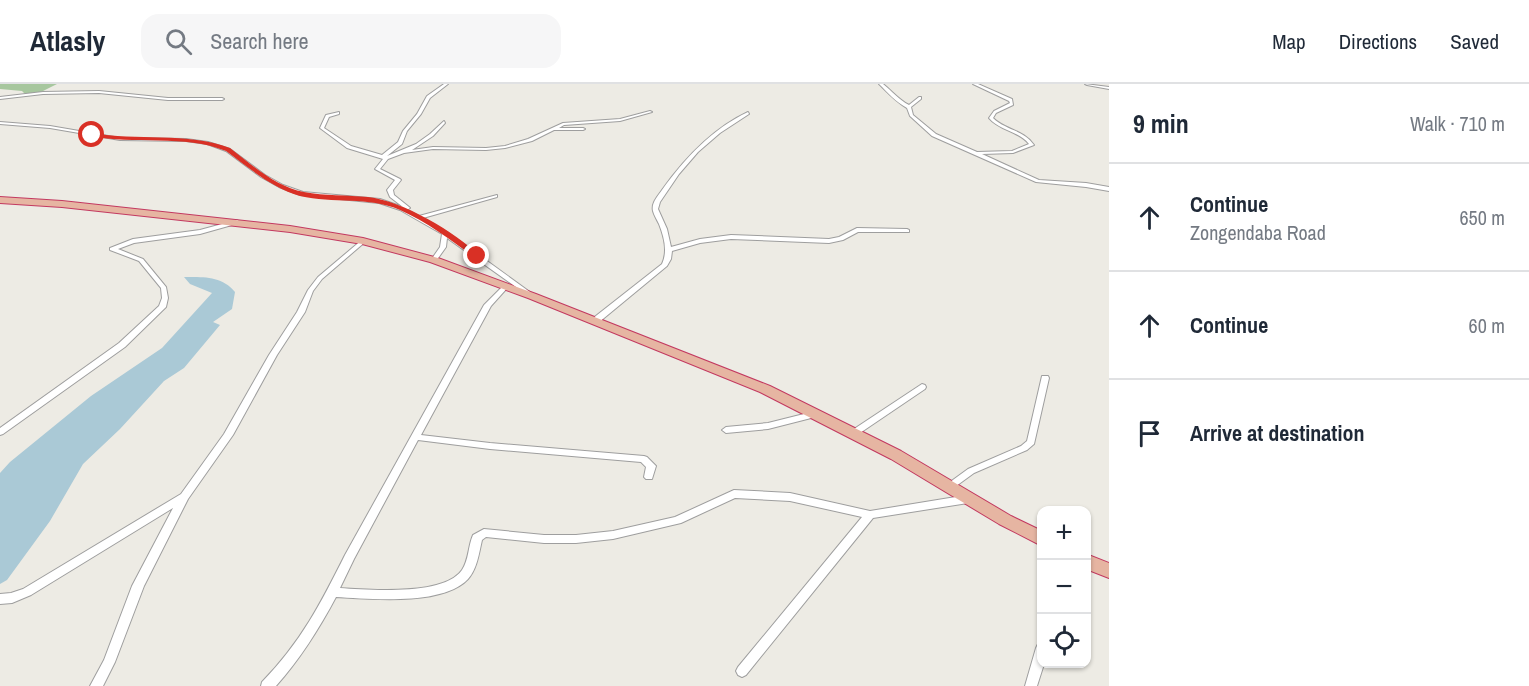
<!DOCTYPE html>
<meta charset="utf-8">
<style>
:root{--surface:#fff;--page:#f6f6f7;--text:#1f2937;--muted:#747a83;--line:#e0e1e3}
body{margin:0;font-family:"Archivo Narrow",sans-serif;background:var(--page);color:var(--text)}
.controls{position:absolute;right:18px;bottom:18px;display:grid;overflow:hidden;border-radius:12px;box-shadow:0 2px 4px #0004}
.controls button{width:54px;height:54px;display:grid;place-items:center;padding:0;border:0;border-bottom:2px solid var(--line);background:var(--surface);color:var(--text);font:30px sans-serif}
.stop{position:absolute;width:18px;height:18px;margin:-14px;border:4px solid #d93025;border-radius:50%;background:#fff}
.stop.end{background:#d93025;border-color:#fff;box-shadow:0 2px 6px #0008}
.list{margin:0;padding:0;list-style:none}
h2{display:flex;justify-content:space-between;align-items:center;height:78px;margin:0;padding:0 24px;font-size:26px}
h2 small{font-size:20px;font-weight:400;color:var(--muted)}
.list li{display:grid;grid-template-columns:39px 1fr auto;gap:18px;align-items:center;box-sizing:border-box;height:108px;padding:0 24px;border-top:2px solid var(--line)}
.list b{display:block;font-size:22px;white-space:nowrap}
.list p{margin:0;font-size:20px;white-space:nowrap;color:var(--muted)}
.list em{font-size:20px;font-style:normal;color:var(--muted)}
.icon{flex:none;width:33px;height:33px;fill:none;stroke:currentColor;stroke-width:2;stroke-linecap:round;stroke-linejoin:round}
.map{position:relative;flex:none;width:1109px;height:602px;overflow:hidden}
header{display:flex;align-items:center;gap:36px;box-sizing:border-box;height:84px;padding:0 30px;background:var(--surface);border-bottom:2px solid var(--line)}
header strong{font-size:28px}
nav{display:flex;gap:33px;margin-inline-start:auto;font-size:21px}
.search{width:420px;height:54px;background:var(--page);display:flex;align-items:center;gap:15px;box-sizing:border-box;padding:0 21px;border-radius:18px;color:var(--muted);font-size:22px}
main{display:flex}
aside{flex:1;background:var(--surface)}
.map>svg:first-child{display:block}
.forest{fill:#a7c79e}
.water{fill:#aac9d6}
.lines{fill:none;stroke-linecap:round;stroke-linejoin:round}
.minor-casing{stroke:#9e9e9e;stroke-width:2}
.trunk-casing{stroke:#c33960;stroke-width:2}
.minor{fill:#fff;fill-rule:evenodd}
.trunk{fill:#e6b5a2;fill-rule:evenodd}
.route{fill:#d93025}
</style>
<header>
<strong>Atlasly</strong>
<div class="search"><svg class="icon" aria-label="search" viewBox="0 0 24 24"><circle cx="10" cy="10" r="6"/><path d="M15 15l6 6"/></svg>Search here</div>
<nav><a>Map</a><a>Directions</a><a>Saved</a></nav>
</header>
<main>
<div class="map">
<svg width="1109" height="602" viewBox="0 0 1109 602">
<rect width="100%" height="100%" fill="#edebe4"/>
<path class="forest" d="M0,0H57L39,9L26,11L22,7L0,5Z"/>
<path class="water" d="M184,193C204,193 222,192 235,208L232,225L213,238L220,241L184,284L164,297L120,345L83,380L50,437L7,496L0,500V389L10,378L91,312L162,264L212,209L190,200Z"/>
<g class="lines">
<g class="minor-casing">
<path id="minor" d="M444,0H448L430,14L421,30L407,47L402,60L387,72L416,60L430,50L444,37L445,39L433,52L412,66L433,63L486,64L505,62L528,55L563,39L620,35L650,27L652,28L620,37L564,41L559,44H583L585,45L583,46H554L532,57L505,64L486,66L433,65L404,69L388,75L380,85L400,95L401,96L393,106L394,111L409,123L410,124L407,126L419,132L497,111V113L423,134L447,148L534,211V213H530L447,154L446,163L436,177H432L431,176L440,163L442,150L400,126L379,119L300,111L279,103L261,93L226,67L207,60L186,57L120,56L50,44L0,40V38L50,42L120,54L186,55L208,58L230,65L265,91L283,101L303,108L380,115L403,123L390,113L387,106L395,96L375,85L383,75L347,64L320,44L326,31L339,28V30L329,33L324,44L351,62L382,71L398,58L403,47L417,30L427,12Z
M879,0H883C892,7 899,16 909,21L919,13H921V15L911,23L913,31L936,50L977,68L1012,67L1029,60C1019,47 1000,47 989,34L994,27L1010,19L1009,17L973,0H978L1012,15L1013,21L996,29L993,34C1005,46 1024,46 1034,61L1013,69L982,70L1039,96L1086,99L1109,103V107L1086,103L1036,98L932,52L910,32L907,24C896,18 888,9 879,0Z
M1085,0L1109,3V5L1087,1Z
M99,7L168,14H222L224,15L222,16H168L99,9L43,10L0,15V13L43,8Z
M748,28L749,30L720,49L698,68L679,90L660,118L658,125L667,145L671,163L700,155L731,151L829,155L839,153L857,144L907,145L909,146V148H858L843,156L829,159L731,155L700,159L672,167L671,175L667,182L598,239H592L591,237L592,235L662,180C668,167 664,153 659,140C657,136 654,131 653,127C651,119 658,112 662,106C685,74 712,45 748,28Z
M237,136L240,138L239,139L200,150L134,159L118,165L143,175L166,203L168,214L166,223L125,263L3,350L0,351V344L119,259L159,222L162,214L161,204L139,177L110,166V164L133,155L200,146Z
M363,155L366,157L365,158L322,195L313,207L305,228L277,271L233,351L188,415L144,502L115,578L103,602H90L104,576L132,502L173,424L31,511L12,519L0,520V510L11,509L23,505L181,410L224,350L269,271L297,228L308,206L318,193Z
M506,200L509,202L491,222L421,351L490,359L644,372L647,373L656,382L652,395H646L644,393L646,383L641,378L490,365L418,356L354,475L340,504C369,506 444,512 462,486C469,476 468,462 473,451L484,445L544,451H576L613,447L675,433L734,406L790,409L870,427L968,411L972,412L973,415L972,418L968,419L873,434L746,591L742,593L738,591L736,587L738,583L862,433L790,417L735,414L681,439L613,455L576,459H544L486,453L482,456C479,469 477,485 468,495C443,522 370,515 336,513C319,545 300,575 276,602H261L262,598C301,558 321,519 345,471L484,221L504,201Z
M1042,292H1048L1049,294L1034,360L1027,366L974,389L952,405H946L944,403L946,401L968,385L1021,362L1027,357Z
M922,300L925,301L926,303L925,305L857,351H851L850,349L851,347Z
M816,327L819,328L820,330L819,332L768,345L726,349L722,346L726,343L768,339Z
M1042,559V580H1044L1037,602H1025L1036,564L1038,560Z"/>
</g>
<g class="trunk-casing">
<path id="trunk" d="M0,113L62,117L290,142L363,154L438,174L536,210L770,302L901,367L1011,432L1042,447V462L999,440L891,375L760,308L528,214L430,178L362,160L290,148L62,123L0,119Z
M1086,470L1109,479V494L1086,485Z"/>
</g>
<use href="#minor" class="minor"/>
<use href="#trunk" class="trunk"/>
</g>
<path class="route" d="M92,49C136,57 188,48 230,64C252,81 276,103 304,108C325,112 347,111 368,113C403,117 455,148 480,172L474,173C451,156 427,138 400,126C368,112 333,120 300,112C272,104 249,84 226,67C184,50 134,61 90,52Z"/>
</svg>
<div class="controls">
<button>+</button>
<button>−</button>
<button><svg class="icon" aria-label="locate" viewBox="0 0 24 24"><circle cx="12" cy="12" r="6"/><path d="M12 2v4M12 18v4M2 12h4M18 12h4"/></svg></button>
</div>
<div class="stop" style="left:92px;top:51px"></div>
<div class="stop end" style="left:477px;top:172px"></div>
</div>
<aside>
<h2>9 min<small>Walk · 710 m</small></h2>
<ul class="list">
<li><svg class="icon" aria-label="ahead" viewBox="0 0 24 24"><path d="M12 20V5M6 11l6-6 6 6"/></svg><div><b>Continue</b><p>Zongendaba Road</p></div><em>650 m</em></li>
<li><svg class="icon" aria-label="ahead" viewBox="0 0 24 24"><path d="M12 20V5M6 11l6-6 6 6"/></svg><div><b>Continue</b></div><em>60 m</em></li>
<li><svg class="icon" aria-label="arrive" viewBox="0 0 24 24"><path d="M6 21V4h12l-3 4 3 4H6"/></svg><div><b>Arrive at destination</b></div></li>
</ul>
</aside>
</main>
